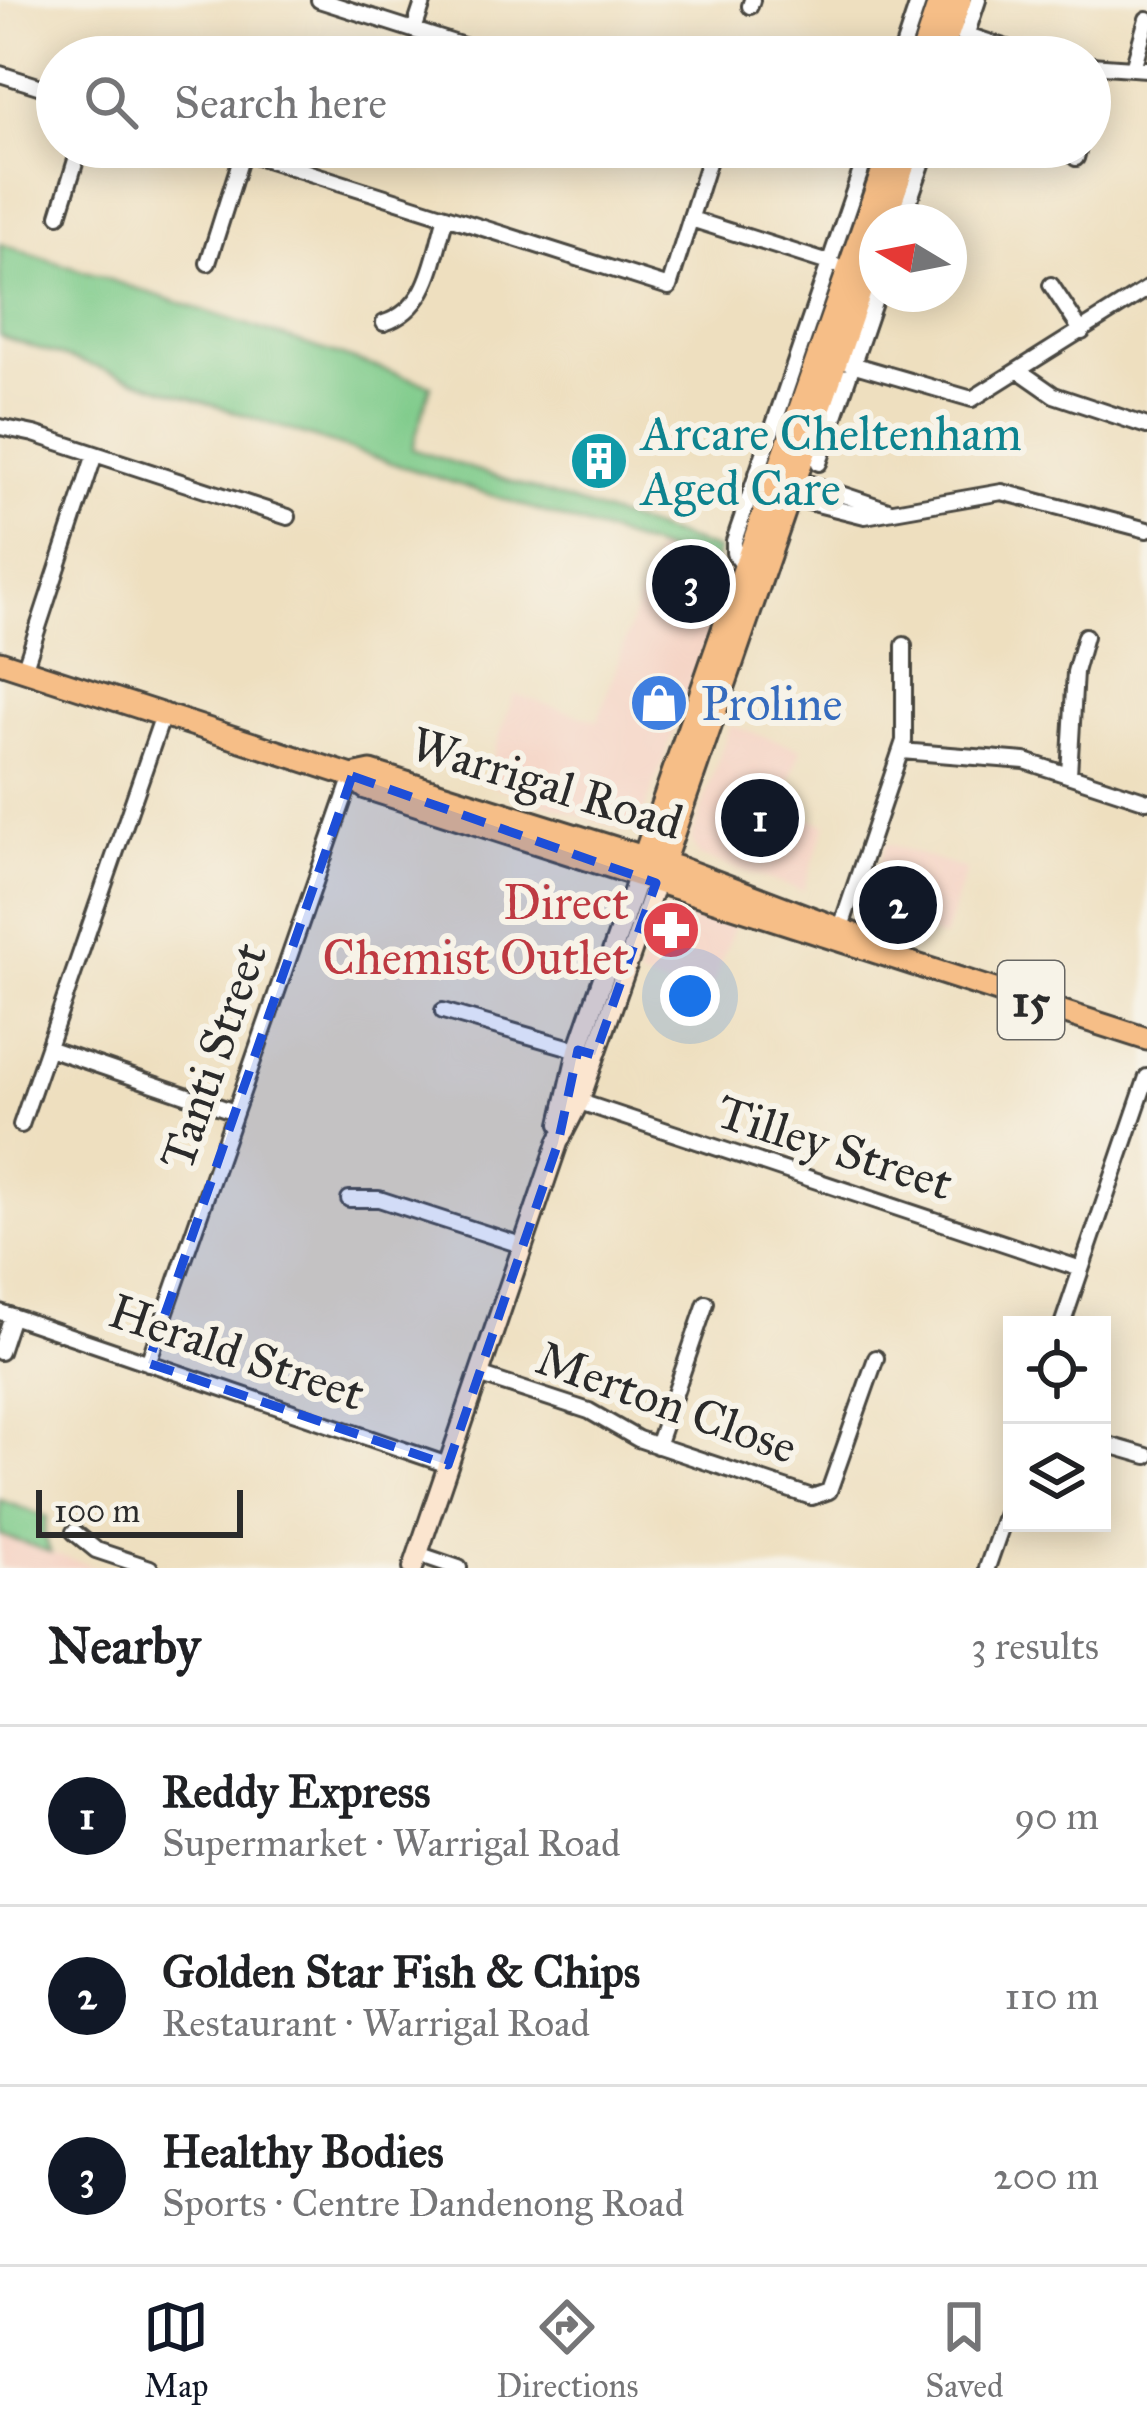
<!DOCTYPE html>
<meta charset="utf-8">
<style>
:root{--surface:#fff;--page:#f2f2f2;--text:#202124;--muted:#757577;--line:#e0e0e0;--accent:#111827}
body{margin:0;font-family:"IM FELL Great Primer",serif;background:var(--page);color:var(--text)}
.controls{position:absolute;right:36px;bottom:36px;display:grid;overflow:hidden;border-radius:0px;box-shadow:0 6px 30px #0003}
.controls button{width:108px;height:108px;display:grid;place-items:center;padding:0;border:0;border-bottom:3px solid var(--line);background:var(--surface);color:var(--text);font:60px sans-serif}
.compass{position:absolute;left:859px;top:204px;width:108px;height:108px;border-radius:50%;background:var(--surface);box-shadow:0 6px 30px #0003;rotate:280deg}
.scale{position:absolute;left:36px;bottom:30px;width:207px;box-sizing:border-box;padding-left:12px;border:6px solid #2b2b2b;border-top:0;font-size:33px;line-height:42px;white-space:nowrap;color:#2b2b2b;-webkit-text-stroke:9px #f7f3e8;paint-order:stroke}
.you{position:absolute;left:690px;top:996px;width:42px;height:42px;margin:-30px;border:9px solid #fff;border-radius:50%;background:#1a73e8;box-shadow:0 0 0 18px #1a73e833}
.badge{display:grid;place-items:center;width:78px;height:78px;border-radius:50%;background:var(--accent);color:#fff;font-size:39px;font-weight:700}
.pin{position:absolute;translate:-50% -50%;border:6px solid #fff;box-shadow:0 3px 12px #0006}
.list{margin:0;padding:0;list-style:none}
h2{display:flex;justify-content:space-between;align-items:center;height:156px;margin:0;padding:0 48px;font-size:51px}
h2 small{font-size:39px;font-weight:400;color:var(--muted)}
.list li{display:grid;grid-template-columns:78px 1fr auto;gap:36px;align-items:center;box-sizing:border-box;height:180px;padding:0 48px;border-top:3px solid var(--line)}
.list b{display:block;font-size:45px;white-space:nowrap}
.list p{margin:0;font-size:39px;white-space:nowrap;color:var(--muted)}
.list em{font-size:39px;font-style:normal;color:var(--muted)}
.icon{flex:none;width:66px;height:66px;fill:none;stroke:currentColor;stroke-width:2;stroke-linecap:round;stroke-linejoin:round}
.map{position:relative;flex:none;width:1147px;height:1568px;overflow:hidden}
.search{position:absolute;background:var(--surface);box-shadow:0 6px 30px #0003;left:36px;right:36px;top:36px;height:132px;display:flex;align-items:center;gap:30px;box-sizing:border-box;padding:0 42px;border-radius:66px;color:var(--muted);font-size:45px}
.sheet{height:696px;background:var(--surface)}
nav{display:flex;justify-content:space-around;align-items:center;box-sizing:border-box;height:168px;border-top:3px solid var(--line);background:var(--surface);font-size:33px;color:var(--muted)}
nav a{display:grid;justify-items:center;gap:6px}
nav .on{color:var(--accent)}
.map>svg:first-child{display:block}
.built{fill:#f5d2c3}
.green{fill:#7ecb8a;stroke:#547b5a;stroke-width:3}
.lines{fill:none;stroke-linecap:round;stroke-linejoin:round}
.minor-casing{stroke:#484641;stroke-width:20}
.secondary-casing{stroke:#484641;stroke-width:24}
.primary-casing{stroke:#484641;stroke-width:27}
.trunk-casing{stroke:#484641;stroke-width:27}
.minor{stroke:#fff;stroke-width:14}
.secondary{stroke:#fbe5cf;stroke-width:18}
.primary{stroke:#f6be87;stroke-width:21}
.trunk{stroke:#f6be87;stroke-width:21}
.marked{fill:#1d4ed8;fill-opacity:0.2;stroke:#1d4ed8;stroke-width:9;stroke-dasharray:24 15;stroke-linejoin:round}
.labels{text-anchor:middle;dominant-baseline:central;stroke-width:12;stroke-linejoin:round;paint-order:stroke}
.shield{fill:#f7f3e8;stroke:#686764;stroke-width:3}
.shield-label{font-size:45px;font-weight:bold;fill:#2b2b2b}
.culture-label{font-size:48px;fill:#0d838f;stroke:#f7f3e8;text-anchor:start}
.shop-label{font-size:48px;fill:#366cbe;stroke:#f7f3e8;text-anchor:start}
.street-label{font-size:48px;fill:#2b2b2b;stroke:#f7f3e8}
.health-label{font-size:48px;fill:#be3a42;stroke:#f7f3e8;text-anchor:end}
</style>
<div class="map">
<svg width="1147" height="1568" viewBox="0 0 1147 1568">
<rect width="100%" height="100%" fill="#f7f3e8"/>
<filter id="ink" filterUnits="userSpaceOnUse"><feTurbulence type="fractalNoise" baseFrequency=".00833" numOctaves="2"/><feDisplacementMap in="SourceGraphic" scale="24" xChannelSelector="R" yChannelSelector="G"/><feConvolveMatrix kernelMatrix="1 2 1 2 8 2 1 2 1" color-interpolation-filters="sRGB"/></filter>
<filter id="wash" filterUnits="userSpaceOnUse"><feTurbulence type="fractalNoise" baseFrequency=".004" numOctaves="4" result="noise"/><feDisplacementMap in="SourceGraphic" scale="48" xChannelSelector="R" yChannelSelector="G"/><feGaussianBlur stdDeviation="2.7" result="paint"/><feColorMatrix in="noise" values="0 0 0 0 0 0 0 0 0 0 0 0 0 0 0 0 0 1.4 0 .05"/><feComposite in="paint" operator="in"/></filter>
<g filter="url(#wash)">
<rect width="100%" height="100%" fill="#eedfbf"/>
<path class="built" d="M656,548L731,573L640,824L625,831L484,783L514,694L598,721Z
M730,725L801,749L780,810L826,824L803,891L699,856L691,840Z
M886,843L966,870L944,938L863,912Z
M674,905L735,924L707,1002L638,977L658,919Z
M0,1535L50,1552L98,1568H0Z"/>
<path class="green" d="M0,244L431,385L412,449L718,550L713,567L0,336Z
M0,1500L47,1517L44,1533L50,1552L0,1535Z"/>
</g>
<g filter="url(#ink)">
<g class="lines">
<g class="minor-casing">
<path id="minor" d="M319,0L498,57
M750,6L752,0
M943,27L1034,57
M414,30L424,0
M900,57L919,0
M959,57L978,0
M1090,65L1147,69
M1133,68L1147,19
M0,74L57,92
M1090,91L1095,65
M228,147L669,287L713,147
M1076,158L1079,147
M59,215L80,147
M691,219L835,265
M902,222L928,147
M208,263L243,152
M1051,285L1082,332
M384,323C430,308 433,259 446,216
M831,358L972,399L1147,289
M1021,372L1054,395L1147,426
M0,427L34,434L288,517
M819,463L877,294
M790,477L888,510
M785,496L865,516L1002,492L1147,530
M747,570L734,553V541L869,147
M24,670L95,454
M901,751L1025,761L1147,801
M1069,774L1075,672L1085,636
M838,936L904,741V645
M443,1011L585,1052
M48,1048L235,1112
M574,1100L1081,1269
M21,1125L163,715
M349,1199H379L524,1246
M0,1312L448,1465
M1062,1325L1147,1077
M0,1352L12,1316
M148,1363L352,776
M479,1375L589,1411L638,1439L812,1497L829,1491L876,1358
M1102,1443L1147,1456
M657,1446L706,1303
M74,1532L96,1550L150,1568
M418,1554L459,1568
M987,1568L1012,1496"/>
</g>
<g class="secondary-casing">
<path id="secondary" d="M561,1124L578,1050L638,877
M413,1568L558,1143L579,1102L656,883"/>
</g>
<g class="primary-casing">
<path id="primary" d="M921,57L940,0
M940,57L960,0
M884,222L910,147
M639,871L891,147
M658,877L877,243"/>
</g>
<g class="trunk-casing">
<path id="trunk" d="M0,662L352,776L366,788L1147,1039
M352,776L371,772L682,869L872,941"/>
</g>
<use href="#minor" class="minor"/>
<use href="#secondary" class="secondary"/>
<use href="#primary" class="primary"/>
<use href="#trunk" class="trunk"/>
</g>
</g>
<path class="marked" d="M352,776L656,883L595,1055L578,1050L558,1143L448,1465L148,1363Z"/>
<defs>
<g id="building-disc" transform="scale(3)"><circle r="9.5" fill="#0f9aa8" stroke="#f7f3e8"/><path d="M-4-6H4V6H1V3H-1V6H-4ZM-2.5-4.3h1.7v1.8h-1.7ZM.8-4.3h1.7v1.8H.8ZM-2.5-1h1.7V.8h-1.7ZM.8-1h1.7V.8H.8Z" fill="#fff"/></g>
<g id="shop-disc" transform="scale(3)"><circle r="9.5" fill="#3f7fe0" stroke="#f7f3e8"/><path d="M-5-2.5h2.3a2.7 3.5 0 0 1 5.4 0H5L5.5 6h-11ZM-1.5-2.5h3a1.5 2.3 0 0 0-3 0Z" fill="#fff"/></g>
<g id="pharmacy-disc" transform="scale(3)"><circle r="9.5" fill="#e0444e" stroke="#f7f3e8"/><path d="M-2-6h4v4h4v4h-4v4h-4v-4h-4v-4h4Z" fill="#fff"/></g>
</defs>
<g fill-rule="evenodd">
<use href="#building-disc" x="599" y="461"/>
<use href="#shop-disc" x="659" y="703"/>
<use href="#pharmacy-disc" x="671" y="930"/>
</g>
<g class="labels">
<rect class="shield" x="998" y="961" width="66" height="78" rx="9"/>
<g class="shield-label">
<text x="1031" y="1000">15</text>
</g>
<g class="culture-label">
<text x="641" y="433">Arcare Cheltenham<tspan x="641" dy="55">Aged Care</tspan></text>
</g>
<g class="shop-label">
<text x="701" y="703">Proline</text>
</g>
<g class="street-label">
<text transform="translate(547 783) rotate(17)">Warrigal Road</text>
<text transform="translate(213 1056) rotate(-71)">Tanti Street</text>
<text transform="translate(835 1147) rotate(18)">Tilley Street</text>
<text transform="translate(237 1352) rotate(19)">Herald Street</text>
<text transform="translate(667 1402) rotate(20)">Merton Close</text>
</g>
<g class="health-label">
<text x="629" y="902">Direct<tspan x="629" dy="55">Chemist Outlet</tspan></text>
</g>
</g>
</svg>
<div class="controls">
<button><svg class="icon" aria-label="locate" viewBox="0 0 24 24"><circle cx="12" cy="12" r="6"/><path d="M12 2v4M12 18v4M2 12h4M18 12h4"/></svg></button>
<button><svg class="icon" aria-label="layers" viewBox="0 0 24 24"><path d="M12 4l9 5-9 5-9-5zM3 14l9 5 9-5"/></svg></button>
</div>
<svg class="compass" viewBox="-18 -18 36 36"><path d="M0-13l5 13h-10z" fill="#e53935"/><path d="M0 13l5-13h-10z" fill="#757577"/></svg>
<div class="scale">100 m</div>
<div class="you"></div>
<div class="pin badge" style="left:760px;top:818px">1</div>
<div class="pin badge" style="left:898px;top:905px">2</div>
<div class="pin badge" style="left:691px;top:584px">3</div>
<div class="search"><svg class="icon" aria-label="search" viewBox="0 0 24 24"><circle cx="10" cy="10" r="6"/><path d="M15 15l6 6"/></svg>Search here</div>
</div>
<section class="sheet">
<h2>Nearby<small>3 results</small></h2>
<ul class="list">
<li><span class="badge">1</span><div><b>Reddy Express</b><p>Supermarket · Warrigal Road</p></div><em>90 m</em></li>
<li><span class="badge">2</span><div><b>Golden Star Fish &amp; Chips</b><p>Restaurant · Warrigal Road</p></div><em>110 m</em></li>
<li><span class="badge">3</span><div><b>Healthy Bodies</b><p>Sports · Centre Dandenong Road</p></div><em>200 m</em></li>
</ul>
</section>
<nav>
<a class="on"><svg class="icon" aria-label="map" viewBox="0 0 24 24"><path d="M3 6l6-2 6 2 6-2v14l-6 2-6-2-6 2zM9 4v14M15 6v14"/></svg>Map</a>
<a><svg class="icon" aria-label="directions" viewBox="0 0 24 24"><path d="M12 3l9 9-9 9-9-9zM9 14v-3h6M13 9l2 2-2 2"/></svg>Directions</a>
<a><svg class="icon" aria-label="saved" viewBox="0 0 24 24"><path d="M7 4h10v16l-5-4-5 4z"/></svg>Saved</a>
</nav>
